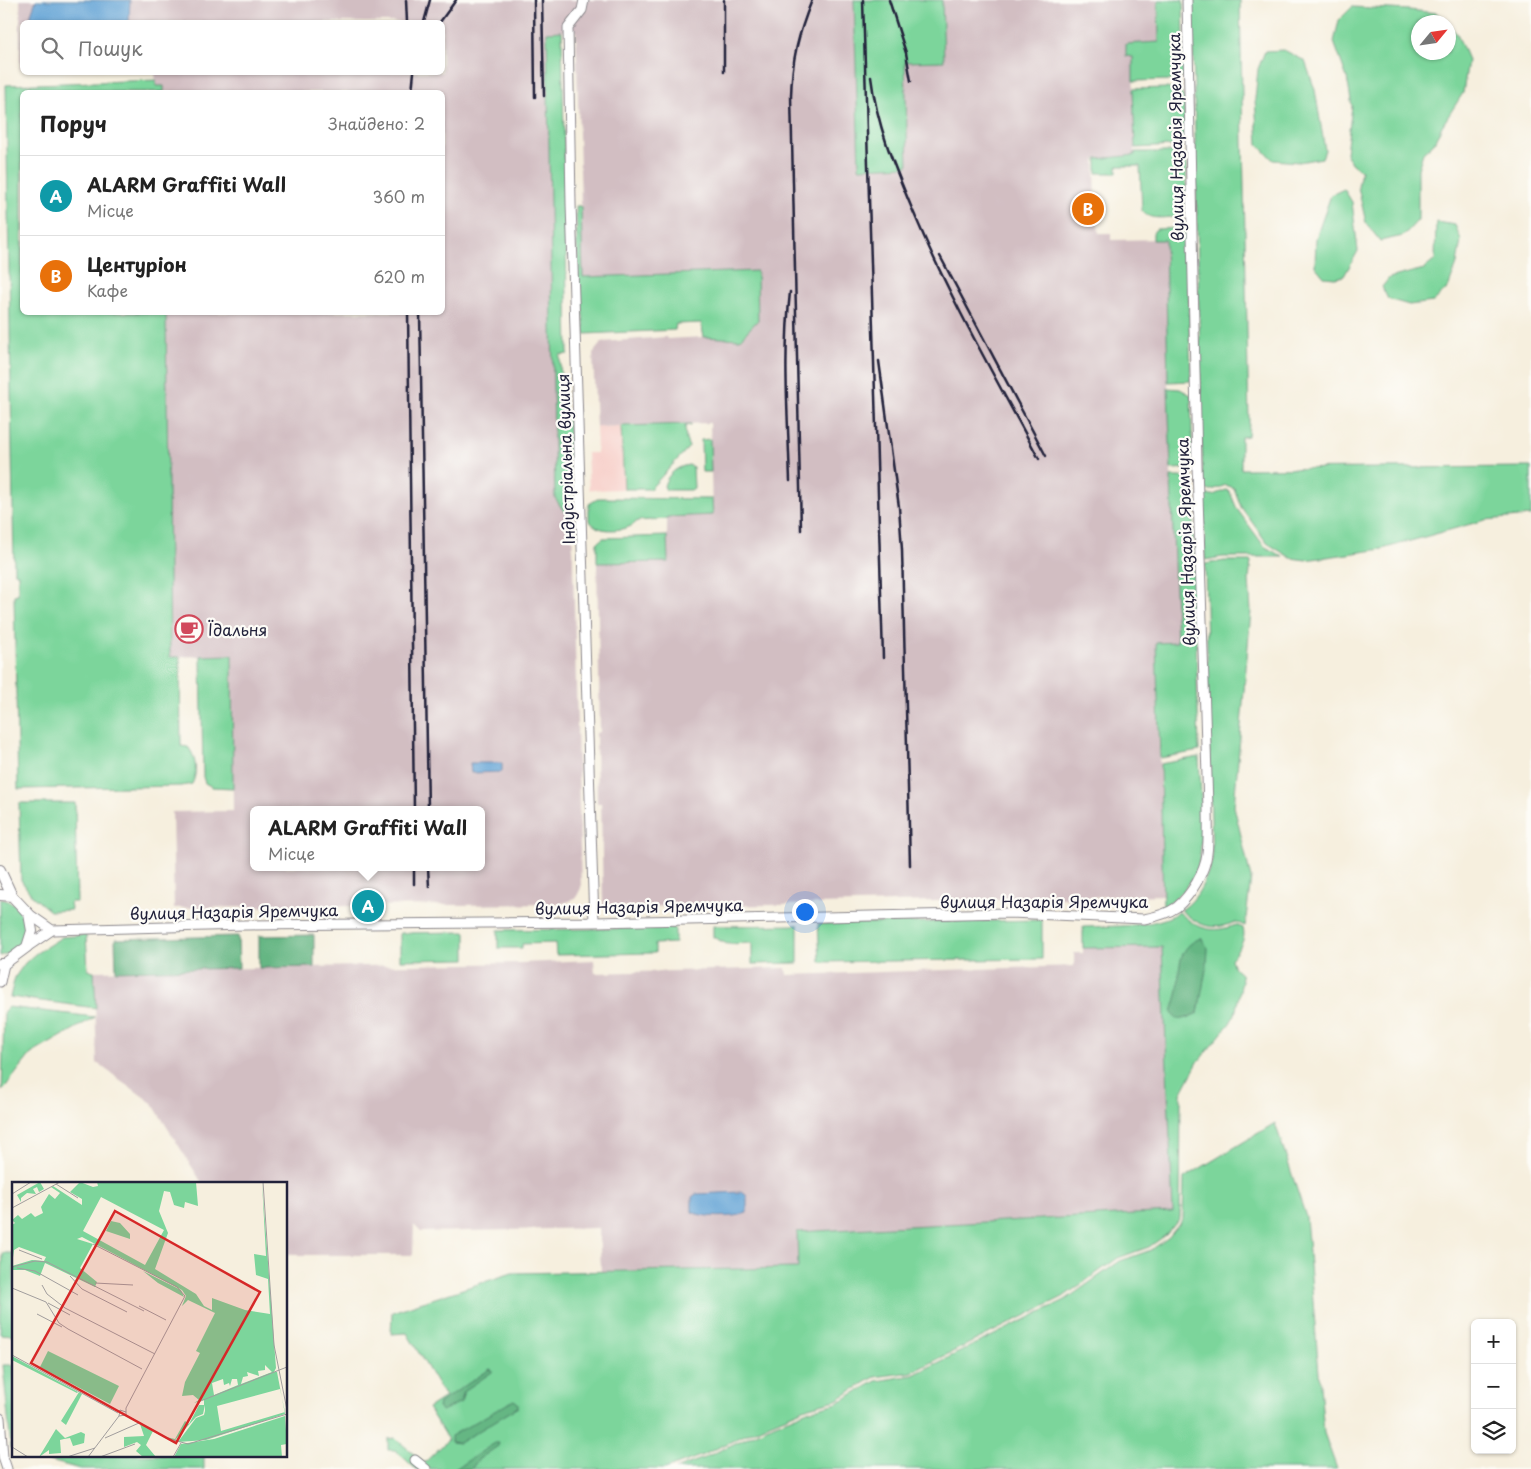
<!DOCTYPE html>
<html lang="uk">
<meta charset="utf-8">
<style>
:root{--surface:#fff;--page:#f6f6f6;--text:#222;--muted:#767676;--line:#e0e0e0;--accent:#d1495b}
body{margin:0;font-family:"Playpen Sans",sans-serif;background:var(--page);color:var(--text)}
.controls{position:absolute;right:15px;bottom:15px;display:grid;overflow:hidden;border-radius:8px;box-shadow:0 1px 4px #0004}
.controls button{width:45px;height:45px;display:grid;place-items:center;padding:0;border:0;border-bottom:1px solid var(--line);background:var(--surface);color:var(--text);font:25px sans-serif}
.compass{position:absolute;left:1411px;top:15px;width:45px;height:45px;border-radius:50%;background:var(--surface);box-shadow:0 1px 4px #0004;rotate:61deg}
.you{position:absolute;left:804px;top:911px;width:18px;height:18px;margin:-12px;border:4px solid #fff;border-radius:50%;background:#1a73e8;box-shadow:0 0 0 8px #1a73e833}
.badge{display:grid;place-items:center;width:32px;height:32px;border-radius:50%;background:var(--accent);color:#fff;font-size:16px;font-weight:700}
.pin{position:absolute;translate:-50% -50%;border:2px solid #fff;box-shadow:0 1px 5px #0006}
.popup{position:absolute;left:250px;top:806px;width:235px;height:65px;box-sizing:border-box;display:grid;place-content:center;border-radius:8px;background:var(--surface);filter:drop-shadow(0 1px 4px #0005);font-size:16px;white-space:nowrap;color:var(--muted)}
.popup b{font-size:19px;color:var(--text)}
.popup::after{content:'';position:absolute;left:50%;top:100%;margin-left:-10px;border:10px solid transparent;border-top-color:var(--surface)}
.list{margin:0;padding:0;list-style:none}
h2{display:flex;justify-content:space-between;align-items:center;height:65px;margin:0;padding:0 20px;font-size:21px}
h2 small{font-size:16px;font-weight:400;color:var(--muted)}
.list li{display:grid;grid-template-columns:32px 1fr auto;gap:15px;align-items:center;box-sizing:border-box;height:80px;padding:0 20px;border-top:1px solid var(--line)}
.list b{display:block;font-size:19px;white-space:nowrap}
.list p{margin:0;font-size:16px;white-space:nowrap;color:var(--muted)}
.list em{font-size:16px;font-style:normal;color:var(--muted)}
.icon{flex:none;width:28px;height:28px;fill:none;stroke:currentColor;stroke-width:2;stroke-linecap:round;stroke-linejoin:round}
.map{position:relative;flex:none;width:1531px;height:1469px;overflow:hidden}
.search{position:absolute;background:var(--surface);box-shadow:0 1px 4px #0004;left:20px;top:20px;width:425px;height:55px;display:flex;align-items:center;gap:12px;box-sizing:border-box;padding:0 18px;border-radius:8px;color:var(--muted);font-size:19px}
.panel{position:absolute;background:var(--surface);box-shadow:0 1px 4px #0004;left:20px;top:90px;width:425px;height:225px;border-radius:8px}
.map>svg:first-child{display:block}
.built{fill:#f7d0ca}
.industrial{fill:#d2bec2;fill-rule:evenodd}
.green{fill:#7cd59b;stroke:#4f7c6b}
.forest{fill:#65b683;stroke:#446c5f}
.water{fill:#62a3d5;stroke:#426288}
.lines{fill:none;stroke-linecap:round;stroke-linejoin:round}
.minor-casing{stroke:#8c888c;stroke-width:11}
.tertiary-casing{stroke:#8c888c;stroke-width:12}
.minor{stroke:#fff;stroke-width:9}
.tertiary{stroke:#fff;stroke-width:10}
.rail{stroke:#22223b;stroke-width:2.5}
.labels{text-anchor:middle;dominant-baseline:central;stroke-width:4.5;stroke-linejoin:round;paint-order:stroke}
.street-label{font-size:16px;fill:#22223b;stroke:#fdfcf7}
.poi-label{font-size:16px;fill:#22223b;stroke:#fdfcf7;text-anchor:start}
.inset-road{fill:none;stroke:#a19d9d;stroke-width:1}
.view{fill:#d62828;fill-opacity:0.15;stroke:#d62828;stroke-width:2.5}
.inset-edge{fill:none;stroke:#22223b;stroke-width:2.5}
</style>
<div class="map">
<svg width="1531" height="1469" viewBox="0 0 1531 1469">
<rect width="100%" height="100%" fill="#fdfcf7"/>
<filter id="ink" filterUnits="userSpaceOnUse"><feTurbulence type="fractalNoise" baseFrequency=".02" numOctaves="2"/><feDisplacementMap in="SourceGraphic" scale="10" xChannelSelector="R" yChannelSelector="G"/><feConvolveMatrix kernelMatrix="1 2 1 2 8 2 1 2 1" color-interpolation-filters="sRGB"/></filter>
<filter id="wash" filterUnits="userSpaceOnUse"><feTurbulence type="fractalNoise" baseFrequency=".0096" numOctaves="4" result="noise"/><feDisplacementMap in="SourceGraphic" scale="20" xChannelSelector="R" yChannelSelector="G"/><feGaussianBlur stdDeviation="1.12" result="paint"/><feColorMatrix in="noise" values="0 0 0 0 0 0 0 0 0 0 0 0 0 0 0 0 0 1.4 0 .05"/><feComposite in="paint" operator="in"/></filter>
<g filter="url(#wash)">
<rect width="100%" height="100%" fill="#f6efde"/>
<path class="built" d="M621,426L624,489L589,490L587,453H597L596,427Z"/>
<path class="industrial" d="M20,0H854L859,168L908,166L905,62L944,61L942,0H1158L1159,43L1126,44L1133,56L1135,155L1097,159L1095,160L1096,213L1099,233H1111V240L1165,239L1168,382L1177,642L1156,644L1163,895L781,905L603,907L601,803H597L596,733L600,732L597,563L667,562V517L712,515L710,423L596,427L593,353L602,342L666,337L667,339L704,337L701,323L676,324L675,330L585,334L580,285L578,284L576,206L581,205L576,30L547,32L555,498L572,523L581,888L577,896L570,901L560,904L174,908L172,812L233,811L232,673V655L170,657L166,313L442,312V92H164L163,86H156L155,73L442,72V22H22V69H20ZM254,810H482V867H254Z
M1162,947L1173,1212L798,1232V1268L601,1271L599,1228L421,1232L414,1225L413,1255H286V1183H202L152,1103L97,1063L94,971L521,963L594,960L595,973L786,968L787,975L1074,966V953H1083V948Z"/>
<path class="green" d="M854,0H942L944,61L905,62L908,166L859,168Z
M1158,0H1183L1185,75L1176,80L1133,81V57L1126,56V44L1159,42Z
M1192,0H1240L1249,423L1248,436L1241,437V469L1531,467V516L1485,520L1382,549L1306,560L1291,558L1267,543L1241,507L1234,488L1226,485L1212,490L1203,491Z
M1352,7L1409,10L1437,13L1446,22H1418V52H1448L1449,25L1457,34L1468,60L1463,93L1442,126L1434,143L1423,153L1418,169V220L1403,236L1380,241L1366,223L1358,187L1361,171L1351,163L1346,153L1352,106L1347,78L1334,42L1339,20Z
M562,31L568,354L560,355L561,400L569,426L572,523L555,498L547,32Z
M1284,50L1305,61L1315,90L1325,150L1322,158L1299,162L1273,160L1258,144L1255,99L1258,69L1265,51Z
M156,80V86H164V92H22V312L166,313L170,657H180L181,746L188,747C196,756 198,773 192,784L182,786L18,789L14,595L18,594V574L14,571L6,85Z
M1167,88L1181,93L1184,98L1185,140L1174,146L1135,148L1133,89Z
M1135,152H1174L1186,158L1187,205L1176,217C1164,217 1150,221 1142,211L1140,166H1117V173H1097V159L1135,155Z
M1344,189L1352,202L1358,251L1344,276L1335,278L1324,277L1315,266L1316,238L1331,195Z
M576,206H581L583,277L757,271L758,320L740,339L704,337L701,323L676,324L675,330L585,334L580,285L578,284Z
M1436,222L1455,225L1461,240L1457,264L1448,288L1433,302L1409,305L1388,299L1382,287L1389,278L1424,269L1435,260Z
M1181,228L1187,237L1191,381L1168,382L1165,240H1153V233L1156,229Z
M1168,388L1180,389L1191,395L1193,468L1171,469Z
M691,424V425L685,426L686,440L689,447L650,489H624L621,426Z
M710,439L711,472H702L701,440Z
M689,465L693,467L694,488L691,490H666L664,486C667,474 678,466 689,465Z
M1171,477H1192L1199,751L1160,758L1156,643L1177,642Z
M1226,490L1230,492L1237,509L1264,546L1283,557H1223L1205,560L1204,495H1213Z
M599,498L712,499L713,515L667,517V519L637,521C632,530 608,532 599,528C595,527 592,523 589,521V504Z
M667,536L668,562L597,563V543L603,538Z
M1224,561H1251L1249,580L1251,611L1234,806L1251,878L1245,926L1236,922C1212,931 1200,927 1181,910C1199,899 1206,879 1212,860L1205,564Z
M232,655L233,788L212,787L205,783L203,777L201,656Z
M1199,757C1200,782 1206,855 1195,874C1187,889 1177,897 1163,907L1160,764Z
M19,803H75L77,902H70L71,910L50,911L32,896L21,880Z
M0,899C35,904 35,949 0,956Z
M1179,912C1198,929 1211,934 1236,925L1243,928C1247,940 1238,950 1231,959L1234,968L1241,974L1242,981L1235,1014L1230,1023L1198,1062L1181,1094L1180,1218L1166,1235L1149,1247L1118,1258L1063,1297L912,1372L875,1377L836,1400L809,1407L770,1423L703,1455L665,1469H416L395,1450H388V1439L395,1438L424,1463L448,1440L428,1408L445,1397L407,1333L391,1334L392,1312L512,1273L798,1268L797,1232L1173,1212L1162,947L1083,948V927C1111,926 1155,928 1179,912Z
M1042,920V959L820,962L818,924Z
M798,925V963L752,964V943L727,944L713,937V926Z
M675,928V943L655,944V953L556,955L555,943L522,944V948H498V930Z
M466,932V959L400,960V933Z
M86,935L88,970L94,971L96,1008L10,997L15,977L25,963L35,954L62,937Z
M8,1007L95,1017L31,1054L2,1091L4,1011Z
M1275,1123L1306,1217L1324,1433L1337,1469H675L704,1458L771,1426L810,1410L837,1403L876,1381L913,1375L1065,1300L1120,1261L1151,1250L1169,1237L1183,1219L1184,1178Z
M3,1253H14V1335L0,1334Z
M3,1365H14V1449L11,1448Z
M28,1455H204V1469H80Z"/>
<path class="forest" d="M314,935V967L259,968V936Z
M238,936L239,968L116,971L115,939Z
M1201,938L1208,948L1207,964L1198,1013L1184,1019L1176,1018L1172,1012C1174,1005 1177,997 1178,989C1180,967 1177,947 1201,938Z
M490,1369L492,1370V1372L464,1391L461,1402L442,1411L438,1408L439,1403Z
M514,1400L518,1403V1407L459,1443L451,1442V1436Z
M495,1443H499L498,1446L479,1459L471,1469H455Z"/>
<path class="water" d="M36,0H130L129,22H31V14Z
M470,763H502V772L471,773Z
M742,1192L747,1196V1213C734,1218 703,1218 692,1212V1197L696,1194Z"/>
</g>
<g filter="url(#ink)">
<g class="lines">
<g class="minor-casing">
<path id="minor" d="M584,0L582,10L568,28L571,204L594,922
M29,914L52,930
M27,947L52,930L245,925L594,922L1009,913L1144,919C1155,917 1167,914 1177,907C1191,895 1205,872 1207,854C1209,838 1208,822 1208,807L1197,465L1187,0
M0,982L4,964
M0,1418L3,1457L7,1469
M415,1460L426,1469"/>
</g>
<g class="tertiary-casing">
<path id="tertiary" d="M0,870L12,896
M0,895L12,896L29,914L32,931L27,947L4,964H0"/>
</g>
<use href="#minor" class="minor"/>
<use href="#tertiary" class="tertiary"/>
<path class="rail" d="M406,0L407,22
M534,0L535,97
M542,0L544,96
M724,0V72
M863,0L883,658
M889,0L906,53L911,81
M424,22L430,0
M440,22L456,0
M871,77C877,126 894,166 913,211C949,297 995,377 1039,459
M412,92L414,72
M940,256L1046,456
M790,292C783,355 788,418 790,481
M408,312L414,810
M420,312L428,810
M879,361L899,507L902,550L910,865
M801,530L791,96C792,59 798,35 812,0
M414,867V884
M428,867L429,887"/>
</g>
</g>
<defs>
<g id="cafe-ring" transform="scale(1.4375)"><circle r="9.5" fill="#fdfcf7" stroke="#d1495b" stroke-width="1.5"/><path d="M-5.5-4.5H6V0H3Q3 3.5 0 3.5H-2.5Q-5.5 3.5-5.5 0ZM3-3.2v2h1.7v-2ZM-6 4.5H4V6H-6Z" fill="#d1495b"/></g>
</defs>
<g fill-rule="evenodd">
<use href="#cafe-ring" x="189" y="629"/>
</g>
<g class="labels">
<g class="street-label">
<text transform="translate(1175 137) rotate(-91)">вулиця Назарія Яремчука</text>
<text transform="translate(565 459) rotate(-92)">Індустріальна вулиця</text>
<text transform="translate(1185 542) rotate(-92)">вулиця Назарія Яремчука</text>
<text x="1044" y="901">вулиця Назарія Яремчука</text>
<text transform="translate(639 906) rotate(-1)">вулиця Назарія Яремчука</text>
<text transform="translate(234 911) rotate(-1)">вулиця Назарія Яремчука</text>
</g>
<g class="poi-label">
<text x="208" y="629">Їдальня</text>
</g>
</g>
<g transform="translate(12 1182)">
<rect width="275" height="275" fill="#f6efde"/>
<path d="M28,0L32,7L27,10L25,5L21,7L24,12L15,11L9,16V20L5,13ZM68,0L81,5L86,4L85,0H184L186,24L173,20L172,26L162,23L158,10L152,9L147,29L156,51L143,87L184,112L192,124L200,128V116L233,128L258,132L256,97L244,93L242,72L254,74L250,0L264,186L262,190H265L273,232L194,258L166,260L184,236L192,233L193,229V223L191,232L184,235L164,257L163,259L154,255L163,257L173,239L177,242L187,223H192V218L182,221L187,218L181,213L170,214L173,200L188,171L184,169L203,131L176,118L170,124L174,114L170,108L70,55L65,57L81,62L68,86L85,100L83,105L33,81L28,94L13,88H0V84L20,78L32,79L34,75L7,65L2,68L0,83V43L3,41L0,38L6,33L10,37L19,31L23,35L31,31L29,25L37,12L43,17L48,11L39,5L41,4L70,23V17L58,10ZM89,15L152,48L133,83L71,49ZM253,183L260,190L229,202L231,195L236,194L235,190L247,194L246,189L253,188ZM211,197L212,203L217,201L218,204L220,197H225L226,203L202,213L200,201ZM268,207L273,230L209,249L205,224ZM99,39L108,41L118,52V57L94,49ZM131,89L169,108L172,115L146,101ZM36,169L107,204L98,222L28,185ZM0,174L66,210L65,211L0,178ZM67,210L70,212L54,243L49,239ZM273,234L275,262L269,263L270,275H162L169,262L202,257ZM128,242L141,249L134,263L144,275H131L124,269L129,263L125,260L112,265V255L132,254ZM44,247L53,256L69,250L73,252L72,261L61,264L58,256L52,257L48,258L49,271L37,272V268L27,275Z" fill="#7cd59b" fill-rule="evenodd"/>
<path class="inset-road" d="M251,0L262,163L275,228M44,2L66,16M0,12L19,0M0,26L48,0M81,62L165,105L173,114L114,226V233L107,234L108,228L114,230M7,68L30,77M0,85L23,79L35,80L132,129M5,86L23,89L66,113M58,94L70,107L115,130M83,101L121,103M30,103L35,112L53,126L143,172M0,106L34,120L47,141L56,147L130,187M36,121L58,133M127,124L154,138M25,132L50,145M0,173L106,231M186,220L275,185M114,233L154,256L176,262L275,232M93,256L127,241M0,265L16,275M55,275L83,266M76,275L107,234M88,275L123,262M161,275L169,261"/>
<path class="view" d="M103,29L248,110L164,261L19,181Z"/>
<rect width="275" height="275" class="inset-edge"/>
</g>
</svg>
<div class="controls">
<button>+</button>
<button>−</button>
<button><svg class="icon" aria-label="layers" viewBox="0 0 24 24"><path d="M12 4l9 5-9 5-9-5zM3 14l9 5 9-5"/></svg></button>
</div>
<svg class="compass" viewBox="-18 -18 36 36"><path d="M0-13l5 13h-10z" fill="#e53935"/><path d="M0 13l5-13h-10z" fill="#767676"/></svg>
<div class="you"></div>
<div class="pin badge" style="left:368px;top:906px;background:#0f9aa8">A</div>
<div class="popup"><b>ALARM Graffiti Wall</b>Місце</div>
<div class="pin badge" style="left:1088px;top:209px;background:#e8710a">B</div>
<div class="search"><svg class="icon" aria-label="search" viewBox="0 0 24 24"><circle cx="10" cy="10" r="6"/><path d="M15 15l6 6"/></svg>Пошук</div>
<section class="panel">
<h2>Поруч<small>Знайдено: 2</small></h2>
<ul class="list">
<li><span class="badge" style="background:#0f9aa8">A</span><div><b>ALARM Graffiti Wall</b><p>Місце</p></div><em>360 m</em></li>
<li><span class="badge" style="background:#e8710a">B</span><div><b>Центуріон</b><p>Кафе</p></div><em>620 m</em></li>
</ul>
</section>
</div>
